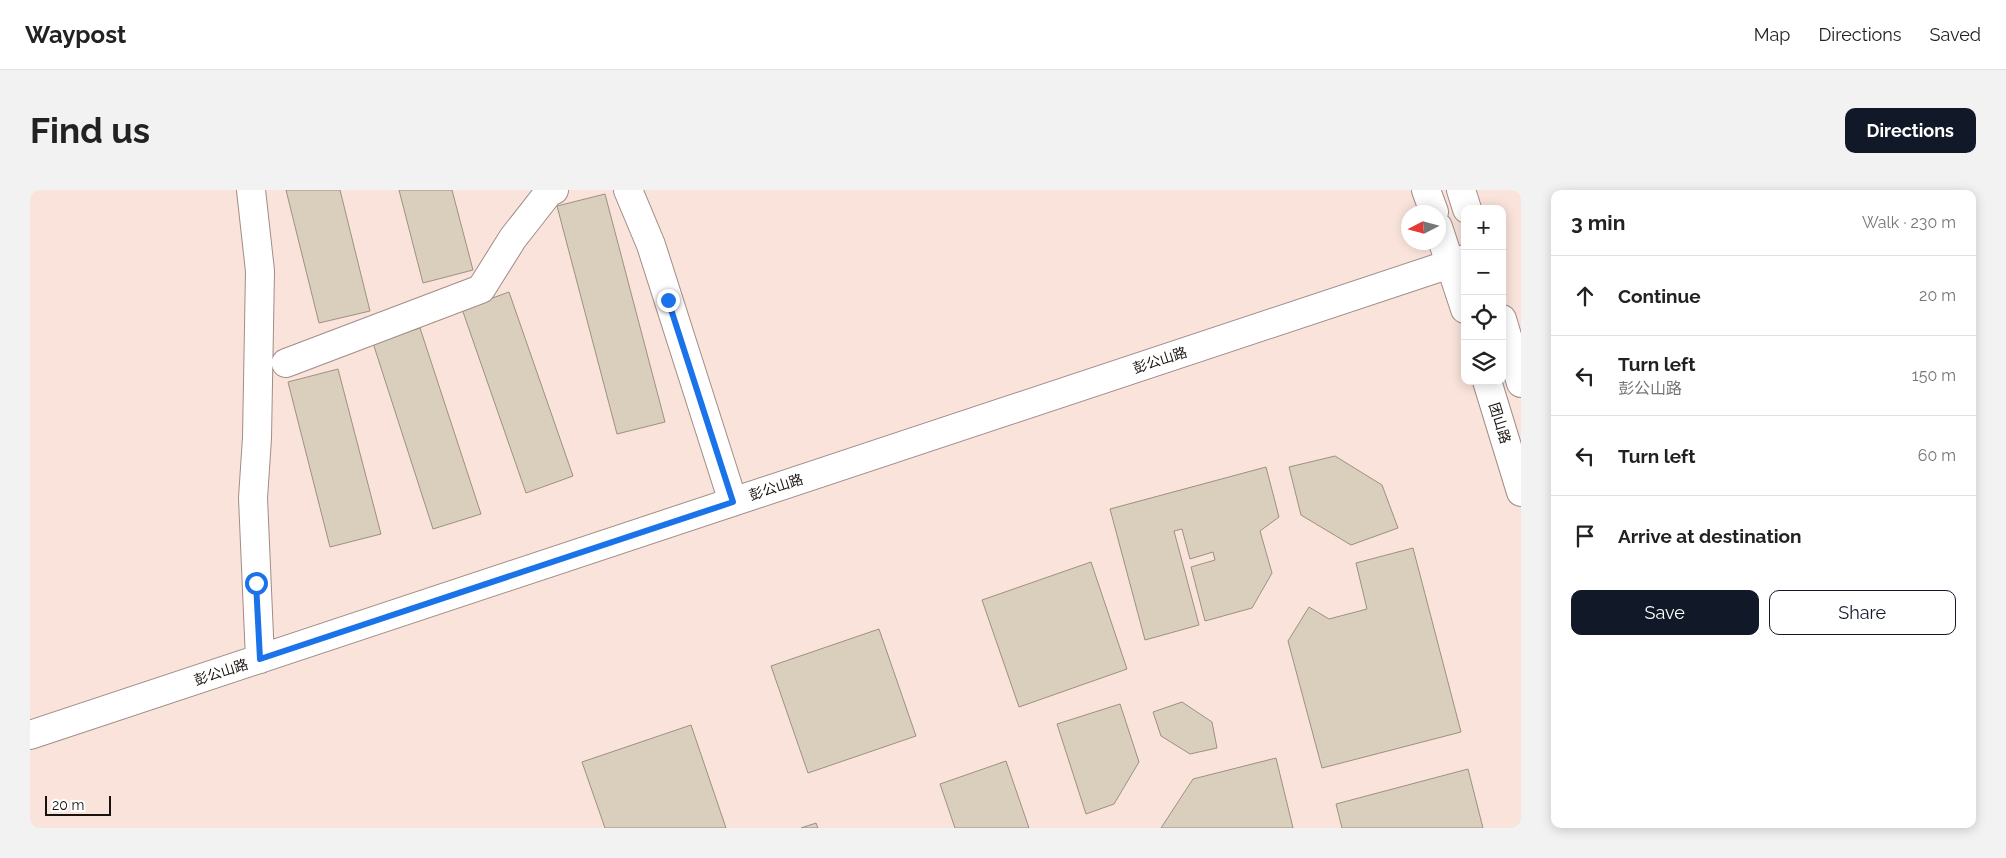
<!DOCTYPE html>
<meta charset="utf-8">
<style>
:root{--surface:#fff;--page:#f2f2f2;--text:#222;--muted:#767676;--line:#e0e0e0;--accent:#111827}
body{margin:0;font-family:Raleway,"Noto Sans SC",sans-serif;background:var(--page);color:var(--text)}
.controls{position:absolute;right:15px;top:15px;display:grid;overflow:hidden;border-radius:10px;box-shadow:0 2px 12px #0003}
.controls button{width:45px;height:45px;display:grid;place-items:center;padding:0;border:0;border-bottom:1px solid var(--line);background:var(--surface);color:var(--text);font:25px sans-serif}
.compass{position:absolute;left:1371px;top:15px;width:45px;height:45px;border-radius:50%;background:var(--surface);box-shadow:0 2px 12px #0003;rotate:264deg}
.scale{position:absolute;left:15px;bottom:12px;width:66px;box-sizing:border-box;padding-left:5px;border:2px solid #18110e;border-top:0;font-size:14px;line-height:18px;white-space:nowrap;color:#18110e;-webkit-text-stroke:4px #fff;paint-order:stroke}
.stop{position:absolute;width:15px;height:15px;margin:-11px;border:4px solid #1a73e8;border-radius:50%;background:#fff}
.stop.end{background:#1a73e8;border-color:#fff;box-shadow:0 1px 5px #0008}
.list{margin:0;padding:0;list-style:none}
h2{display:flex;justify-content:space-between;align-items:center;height:65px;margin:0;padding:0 20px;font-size:21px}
h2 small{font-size:16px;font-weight:400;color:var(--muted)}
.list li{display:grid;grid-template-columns:32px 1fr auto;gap:15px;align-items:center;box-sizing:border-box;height:80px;padding:0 20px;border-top:1px solid var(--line)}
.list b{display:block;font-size:19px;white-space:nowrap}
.list p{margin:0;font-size:16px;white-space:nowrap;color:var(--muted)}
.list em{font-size:16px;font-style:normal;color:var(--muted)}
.actions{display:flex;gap:10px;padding:15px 20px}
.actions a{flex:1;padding:11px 0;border:1px solid var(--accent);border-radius:10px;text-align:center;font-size:18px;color:var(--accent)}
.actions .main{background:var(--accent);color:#fff}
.icon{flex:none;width:28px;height:28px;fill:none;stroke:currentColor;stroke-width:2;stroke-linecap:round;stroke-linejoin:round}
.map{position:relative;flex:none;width:1491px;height:638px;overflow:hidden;border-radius:10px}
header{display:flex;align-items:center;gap:30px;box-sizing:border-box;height:70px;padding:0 25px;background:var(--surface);border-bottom:1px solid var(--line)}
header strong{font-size:24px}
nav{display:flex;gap:28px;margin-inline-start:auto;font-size:18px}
.intro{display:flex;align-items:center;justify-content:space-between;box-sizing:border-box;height:120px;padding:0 30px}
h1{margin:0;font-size:35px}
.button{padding:12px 22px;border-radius:10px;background:var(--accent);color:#fff;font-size:18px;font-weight:700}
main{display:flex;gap:30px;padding:0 30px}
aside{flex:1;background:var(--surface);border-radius:10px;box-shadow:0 2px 12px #0003}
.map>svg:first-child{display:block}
.building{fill:#dacebd;stroke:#9c9181}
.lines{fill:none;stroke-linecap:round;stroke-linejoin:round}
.minor-casing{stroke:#a18d86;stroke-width:30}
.major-casing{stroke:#a18d86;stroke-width:30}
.minor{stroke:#fff;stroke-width:28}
.major{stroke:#fff;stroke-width:28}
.route{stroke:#1a73e8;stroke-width:6}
.labels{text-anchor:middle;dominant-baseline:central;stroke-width:4;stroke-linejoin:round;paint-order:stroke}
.street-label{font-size:14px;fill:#18110e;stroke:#fff}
</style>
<header>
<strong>Waypost</strong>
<nav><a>Map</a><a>Directions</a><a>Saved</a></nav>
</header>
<div class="intro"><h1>Find us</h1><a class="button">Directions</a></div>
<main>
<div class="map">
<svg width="1491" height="638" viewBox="0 0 1491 638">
<rect width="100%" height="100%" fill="#f9e3db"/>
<path class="building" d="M256,0H310L340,121L289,133Z
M369,0H422L443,80L393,93Z
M575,4L635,232L587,244L527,16Z
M479,102L543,286L496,303L432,119Z
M390,138L451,324L403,339L343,153Z
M308,179L351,344L300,357L258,192Z
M1305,266L1352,295L1368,338L1321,355L1271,325L1259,277Z
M1236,277L1249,327L1230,341L1242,383L1222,418L1175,431L1161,377L1185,370L1183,362L1160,369L1152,339L1144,341L1169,435L1115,450L1080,319Z
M1383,358L1431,542L1292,578L1258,451L1279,417L1299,429L1337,419L1326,373Z
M1061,372L1097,479L989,517L952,410Z
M849,439L886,546L778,583L741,476Z
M1152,512L1182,532L1187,558L1160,564L1131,546L1123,522Z
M1090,514L1109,572L1084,614L1056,624L1027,534Z
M661,535L696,638H575L552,572Z
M1246,568L1263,638H1131L1163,589Z
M976,571L999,638H925L910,594Z
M1438,579L1453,638H1312L1306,614Z
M786,633L788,638H771Z"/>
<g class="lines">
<g class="minor-casing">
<path id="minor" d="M221,0L230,81L227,248L223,308L230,469
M598,0L621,55L703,312
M256,173L451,99L483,48L519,2L524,0
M0,545L1435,69"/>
</g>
<g class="major-casing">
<path id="major" d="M1396,0L1404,22
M1431,0L1437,19
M1408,37L1435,119
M1472,129L1491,193
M1457,191L1491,302"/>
</g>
<use href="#minor" class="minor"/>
<use href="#major" class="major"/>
</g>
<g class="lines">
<path class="route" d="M226,393L230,469L703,312L638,110"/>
</g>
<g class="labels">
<g class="street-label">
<text transform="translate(1130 170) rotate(-18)">彭公山路</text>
<text transform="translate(1470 233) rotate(73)">团山路</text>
<text transform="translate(746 297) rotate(-18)">彭公山路</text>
<text transform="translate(191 482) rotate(-18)">彭公山路</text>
</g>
</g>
</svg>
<div class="controls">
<button>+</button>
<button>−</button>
<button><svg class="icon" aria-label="locate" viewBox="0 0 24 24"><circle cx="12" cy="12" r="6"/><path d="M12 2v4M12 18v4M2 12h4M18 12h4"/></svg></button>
<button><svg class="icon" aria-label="layers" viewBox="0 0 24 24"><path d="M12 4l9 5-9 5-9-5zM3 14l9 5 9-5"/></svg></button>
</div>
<svg class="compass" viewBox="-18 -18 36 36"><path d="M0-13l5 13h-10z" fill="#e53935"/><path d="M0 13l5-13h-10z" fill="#767676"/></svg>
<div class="scale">20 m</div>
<div class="stop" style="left:226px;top:393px"></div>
<div class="stop end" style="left:638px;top:110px"></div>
</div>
<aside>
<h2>3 min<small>Walk · 230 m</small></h2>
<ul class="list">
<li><svg class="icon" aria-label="ahead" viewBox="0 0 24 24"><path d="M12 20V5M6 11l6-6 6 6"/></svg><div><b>Continue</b></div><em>20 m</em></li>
<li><svg class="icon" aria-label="left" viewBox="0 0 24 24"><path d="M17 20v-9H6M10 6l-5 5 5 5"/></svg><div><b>Turn left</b><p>彭公山路</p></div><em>150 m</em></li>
<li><svg class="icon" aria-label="left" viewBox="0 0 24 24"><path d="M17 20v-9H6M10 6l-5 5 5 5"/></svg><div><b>Turn left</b></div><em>60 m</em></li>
<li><svg class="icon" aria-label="arrive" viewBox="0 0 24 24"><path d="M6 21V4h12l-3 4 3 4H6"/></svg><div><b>Arrive at destination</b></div></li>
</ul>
<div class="actions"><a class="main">Save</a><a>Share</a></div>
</aside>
</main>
